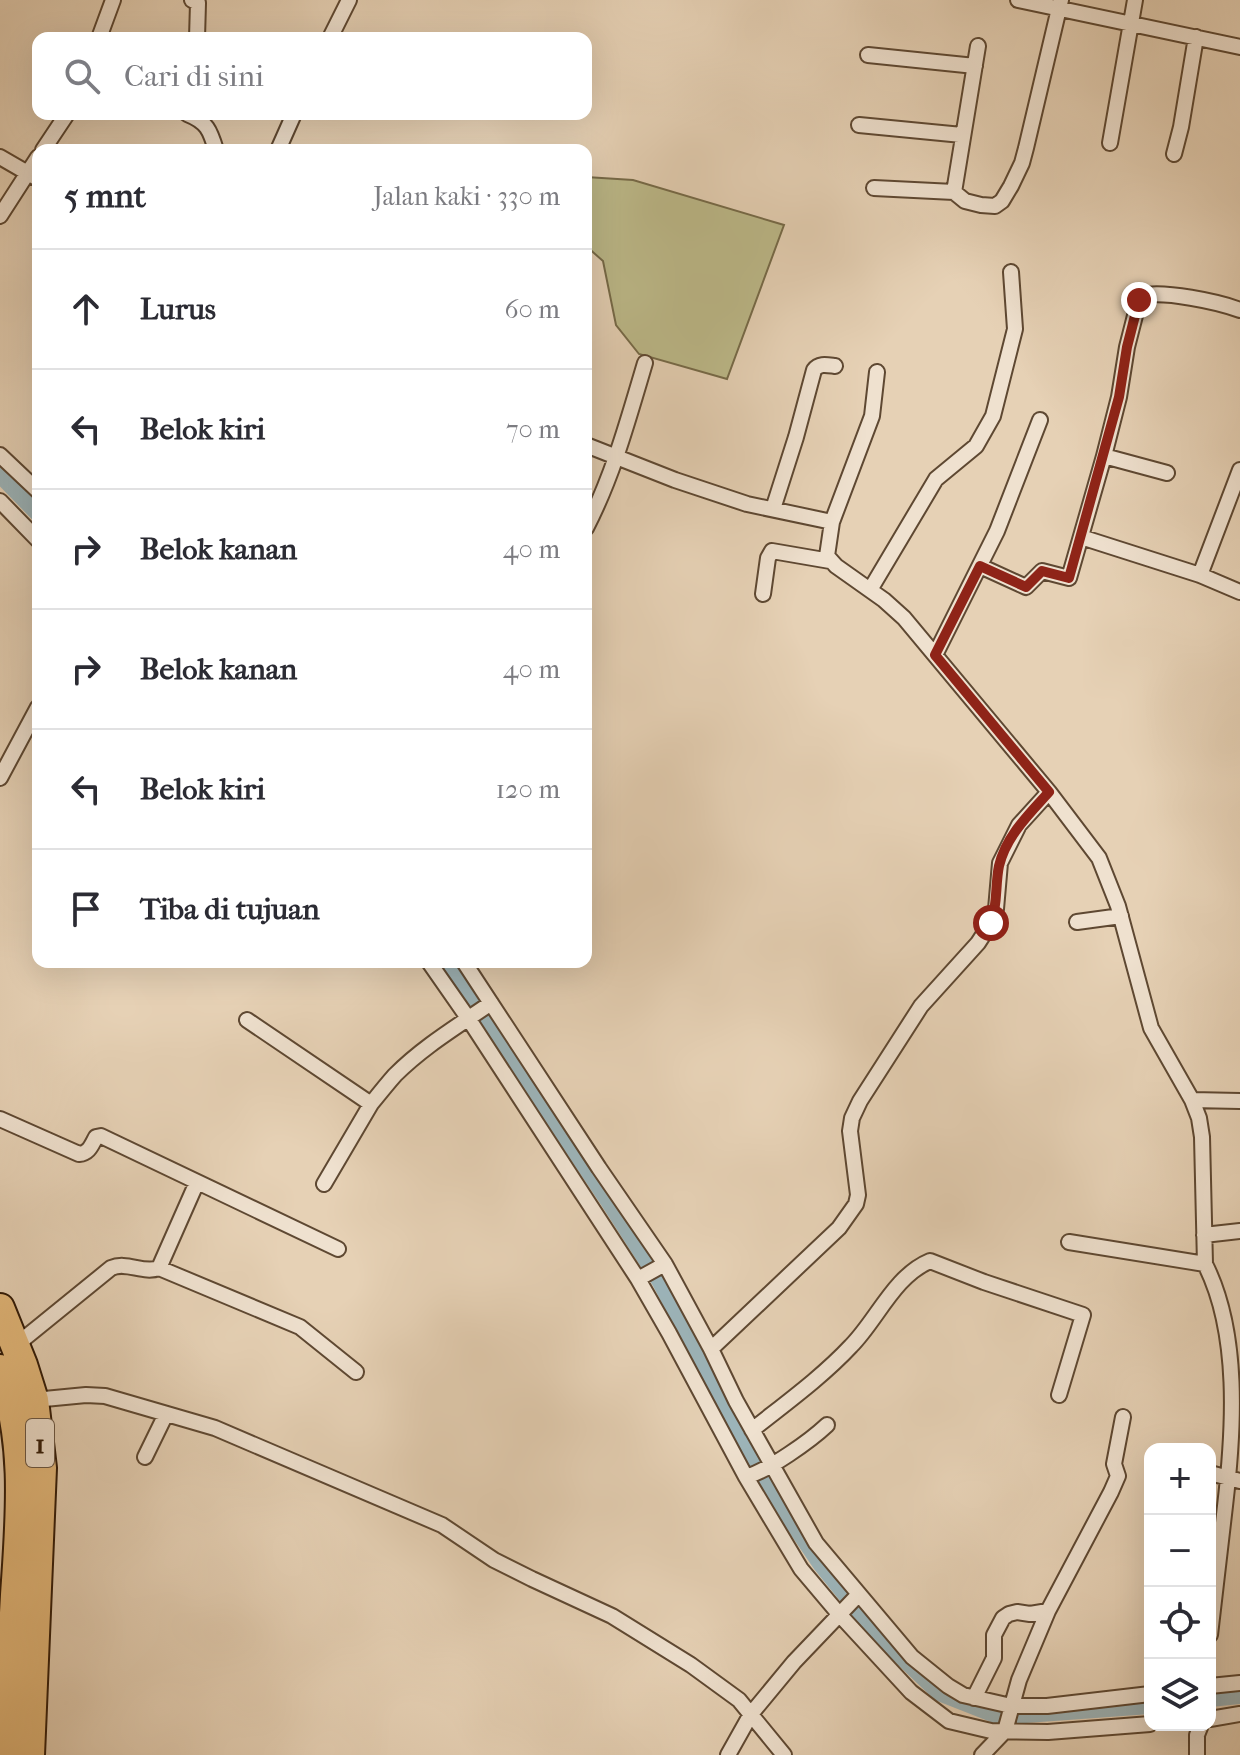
<!DOCTYPE html>
<html lang="id">
<meta charset="utf-8">
<style>
:root{--surface:#fff;--page:#f7f7f7;--text:#2b2b33;--muted:#7c7c81;--line:#e1e1e2}
body{margin:0;font-family:"IM FELL French Canon",serif;background:var(--page);color:var(--text)}
.controls{position:absolute;right:24px;bottom:24px;display:grid;overflow:hidden;border-radius:16px;box-shadow:0 8px 32px #0002}
.controls button{width:72px;height:72px;display:grid;place-items:center;padding:0;border:0;border-bottom:2px solid var(--line);background:var(--surface);color:var(--text);font:40px sans-serif}
.stop{position:absolute;width:24px;height:24px;margin:-18px;border:6px solid #8f2418;border-radius:50%;background:#fff}
.stop.end{background:#8f2418;border-color:#fff;box-shadow:0 2px 8px #0008}
.list{margin:0;padding:0;list-style:none}
h2{display:flex;justify-content:space-between;align-items:center;height:104px;margin:0;padding:0 32px;font-size:34px}
h2 small{font-size:26px;font-weight:400;color:var(--muted)}
.list li{display:grid;grid-template-columns:52px 1fr auto;gap:24px;align-items:center;box-sizing:border-box;height:120px;padding:0 32px;border-top:2px solid var(--line)}
.list b{display:block;font-size:30px;white-space:nowrap}
.list em{font-size:26px;font-style:normal;color:var(--muted)}
.icon{flex:none;width:44px;height:44px;fill:none;stroke:currentColor;stroke-width:2;stroke-linecap:round;stroke-linejoin:round}
.map{position:relative;flex:none;width:1240px;height:1755px;overflow:hidden}
.search{position:absolute;background:var(--surface);box-shadow:0 8px 32px #0002;left:32px;top:32px;width:560px;height:88px;display:flex;align-items:center;gap:20px;box-sizing:border-box;padding:0 28px;border-radius:16px;color:var(--muted);font-size:30px}
.panel{position:absolute;background:var(--surface);box-shadow:0 8px 32px #0002;left:32px;top:144px;width:560px;height:824px;border-radius:16px}
.map>svg:first-child{display:block}
.green{fill:#bcb989;stroke:#766a48;stroke-width:2}
.lines{fill:none;stroke-linecap:round;stroke-linejoin:round}
.canal{stroke:#9cb4b9;stroke-width:16}
.street-casing{stroke:#5e4832;stroke-width:18}
.highway-casing{stroke:#311a07;stroke-width:32}
.street{stroke:#efe1cf;stroke-width:14}
.highway{stroke:#e3b87a;stroke-width:28}
.route{stroke:#8f2418;stroke-width:10}
.labels{text-anchor:middle;dominant-baseline:central;stroke-width:7;stroke-linejoin:round;paint-order:stroke}
.shield{fill:#efe1cf;stroke:#6a5643;stroke-width:2}
.shield-label{font-size:28px;font-weight:bold;fill:#311a07}
</style>
<div class="map">
<svg width="1240" height="1755" viewBox="0 0 1240 1755">
<rect width="100%" height="100%" fill="#e6d1b5"/>
<filter id="stains"><feTurbulence type="fractalNoise" baseFrequency=".0025" numOctaves="4"/><feColorMatrix values="0 0 0 0 .2 0 0 0 0 .09 0 0 0 0 .02 0 0 0 .5 -.17"/></filter>
<radialGradient id="worn" r=".72"><stop offset=".6" stop-color="#630" stop-opacity="0"/><stop offset="1" stop-color="#630" stop-opacity=".3"/></radialGradient>
<path class="green" d="M586,177L633,180L784,225L727,379L639,354L616,325L603,261L586,246Z"/>
<g class="lines">
<path class="canal" d="M0,475L38,514
M448,962L608,1201L660,1282L744,1444L774,1496L821,1565L878,1635L939,1693L1000,1717L1150,1706
M1210,1699L1240,1696"/>
<g class="street-casing">
<path id="street" d="M192,0L198,3L197,38
M1018,0L1240,47
M99,38L113,0
M330,38L349,0
M978,46L954,192L965,201L981,205L995,206L1002,201L1011,186L1022,163L1026,148L1061,0
M868,55L975,66
M187,114C207,122 210,130 216,150
M859,125L962,135
M1110,143L1135,0
M43,150L67,114
M278,150L294,114
M1174,154L1181,127L1196,37
M0,157L38,179
M874,188L954,192
M0,216L38,157
M877,372L872,416L832,522L827,556L836,566L884,600L904,618L1049,792L1099,858L1118,906L1151,1028L1192,1100L1199,1118L1202,1137L1205,1264C1240,1333 1234,1429 1225,1506C1220,1549 1215,1592 1210,1635
M586,445L675,480L747,504L832,522
M0,455L38,491
M1104,456L1119,397L1127,347L1139,300L1141,296C1163,290 1219,302 1240,310
M0,501L38,540
M773,509L796,437L814,370C819,363 827,365 835,366
M586,528C613,476 628,420 645,363
M1081,537L1200,575L1240,592
M980,566L1026,587L1042,571L1069,578L1104,456L1167,473
M1200,575L1240,470
M870,590L936,479L976,446L993,416L1015,329L1011,272
M763,594L768,558L772,551L830,561
M935,655L997,531L1040,420
M0,778L38,707
M1077,922L1121,916
M429,962L468,1018L638,1279L669,1333L746,1477L801,1569L839,1614L911,1692L949,1721L991,1731L1048,1732L1150,1724
M464,962L599,1168L665,1264L711,1349L736,1401L816,1543L912,1657L948,1686L963,1695L1011,1706H1047L1150,1694
M247,1020L371,1104C379,1094 387,1084 395,1075C424,1046 458,1026 491,1003
M1192,1100L1240,1101
M0,1119L79,1154C89,1153 91,1146 96,1137L101,1136L338,1249
M324,1184L371,1104
M1204,1235L1240,1231
M1069,1242L1205,1264
M159,1268L197,1182
M638,1279L665,1264
M15,1346L111,1268C127,1261 143,1274 159,1268L300,1327L356,1372
M711,1349L839,1228L856,1204L858,1195L850,1131L852,1118L860,1101L921,1006L978,943L989,926L996,909L1000,863L1019,825L1049,792
M34,1400L86,1395L105,1396L215,1428L442,1525L494,1560L532,1579L612,1616L691,1665L739,1700L784,1755
M752,1430C786,1403 822,1377 851,1346C877,1320 894,1276 930,1261L984,1282L1083,1315L1059,1395
M145,1457L166,1414
M1210,1473L1240,1481
M746,1477C769,1470 810,1441 827,1425
M1210,1686L1240,1683
M974,1698L994,1658V1635L1003,1618L1009,1614L1017,1612L1030,1614L1048,1611
M1210,1719L1240,1714
M728,1755L751,1714L794,1662L859,1594
M982,1755L1005,1731L1019,1680L1048,1611L1111,1492L1118,1476L1114,1464L1123,1417
M1197,1755V1735L1201,1725"/>
</g>
<g class="highway-casing">
<path id="highway" d="M0,1308L23,1365L34,1400L42,1468L30,1755
M0,1369C28,1439 20,1521 15,1595C12,1648 9,1702 6,1755"/>
</g>
<use href="#street" class="street"/>
<use href="#highway" class="highway"/>
</g>
<g class="lines">
<path class="route" d="M991,923C998,904 995,885 999,866C1006,836 1030,813 1049,792L935,655L980,566L1026,587L1042,571L1069,578L1119,397L1127,347L1139,300"/>
</g>
<g class="labels">
<rect class="shield" x="26" y="1419" width="28" height="48" rx="6"/>
<g class="shield-label">
<text x="40" y="1443">1</text>
</g>
</g>
<rect width="100%" height="100%" filter="url(#stains)"/>
<rect width="100%" height="100%" fill="url(#worn)"/>
</svg>
<div class="controls">
<button>+</button>
<button>−</button>
<button><svg class="icon" aria-label="locate" viewBox="0 0 24 24"><circle cx="12" cy="12" r="6"/><path d="M12 2v4M12 18v4M2 12h4M18 12h4"/></svg></button>
<button><svg class="icon" aria-label="layers" viewBox="0 0 24 24"><path d="M12 4l9 5-9 5-9-5zM3 14l9 5 9-5"/></svg></button>
</div>
<div class="stop" style="left:991px;top:923px"></div>
<div class="stop end" style="left:1139px;top:300px"></div>
<div class="search"><svg class="icon" aria-label="search" viewBox="0 0 24 24"><circle cx="10" cy="10" r="6"/><path d="M15 15l6 6"/></svg>Cari di sini</div>
<section class="panel">
<h2>5 mnt<small>Jalan kaki · 330 m</small></h2>
<ul class="list">
<li><svg class="icon" aria-label="ahead" viewBox="0 0 24 24"><path d="M12 20V5M6 11l6-6 6 6"/></svg><div><b>Lurus</b></div><em>60 m</em></li>
<li><svg class="icon" aria-label="left" viewBox="0 0 24 24"><path d="M17 20v-9H6M10 6l-5 5 5 5"/></svg><div><b>Belok kiri</b></div><em>70 m</em></li>
<li><svg class="icon" aria-label="right" viewBox="0 0 24 24"><path d="M7 20v-9h11M14 6l5 5-5 5"/></svg><div><b>Belok kanan</b></div><em>40 m</em></li>
<li><svg class="icon" aria-label="right" viewBox="0 0 24 24"><path d="M7 20v-9h11M14 6l5 5-5 5"/></svg><div><b>Belok kanan</b></div><em>40 m</em></li>
<li><svg class="icon" aria-label="left" viewBox="0 0 24 24"><path d="M17 20v-9H6M10 6l-5 5 5 5"/></svg><div><b>Belok kiri</b></div><em>120 m</em></li>
<li><svg class="icon" aria-label="arrive" viewBox="0 0 24 24"><path d="M6 21V4h12l-3 4 3 4H6"/></svg><div><b>Tiba di tujuan</b></div></li>
</ul>
</section>
</div>
